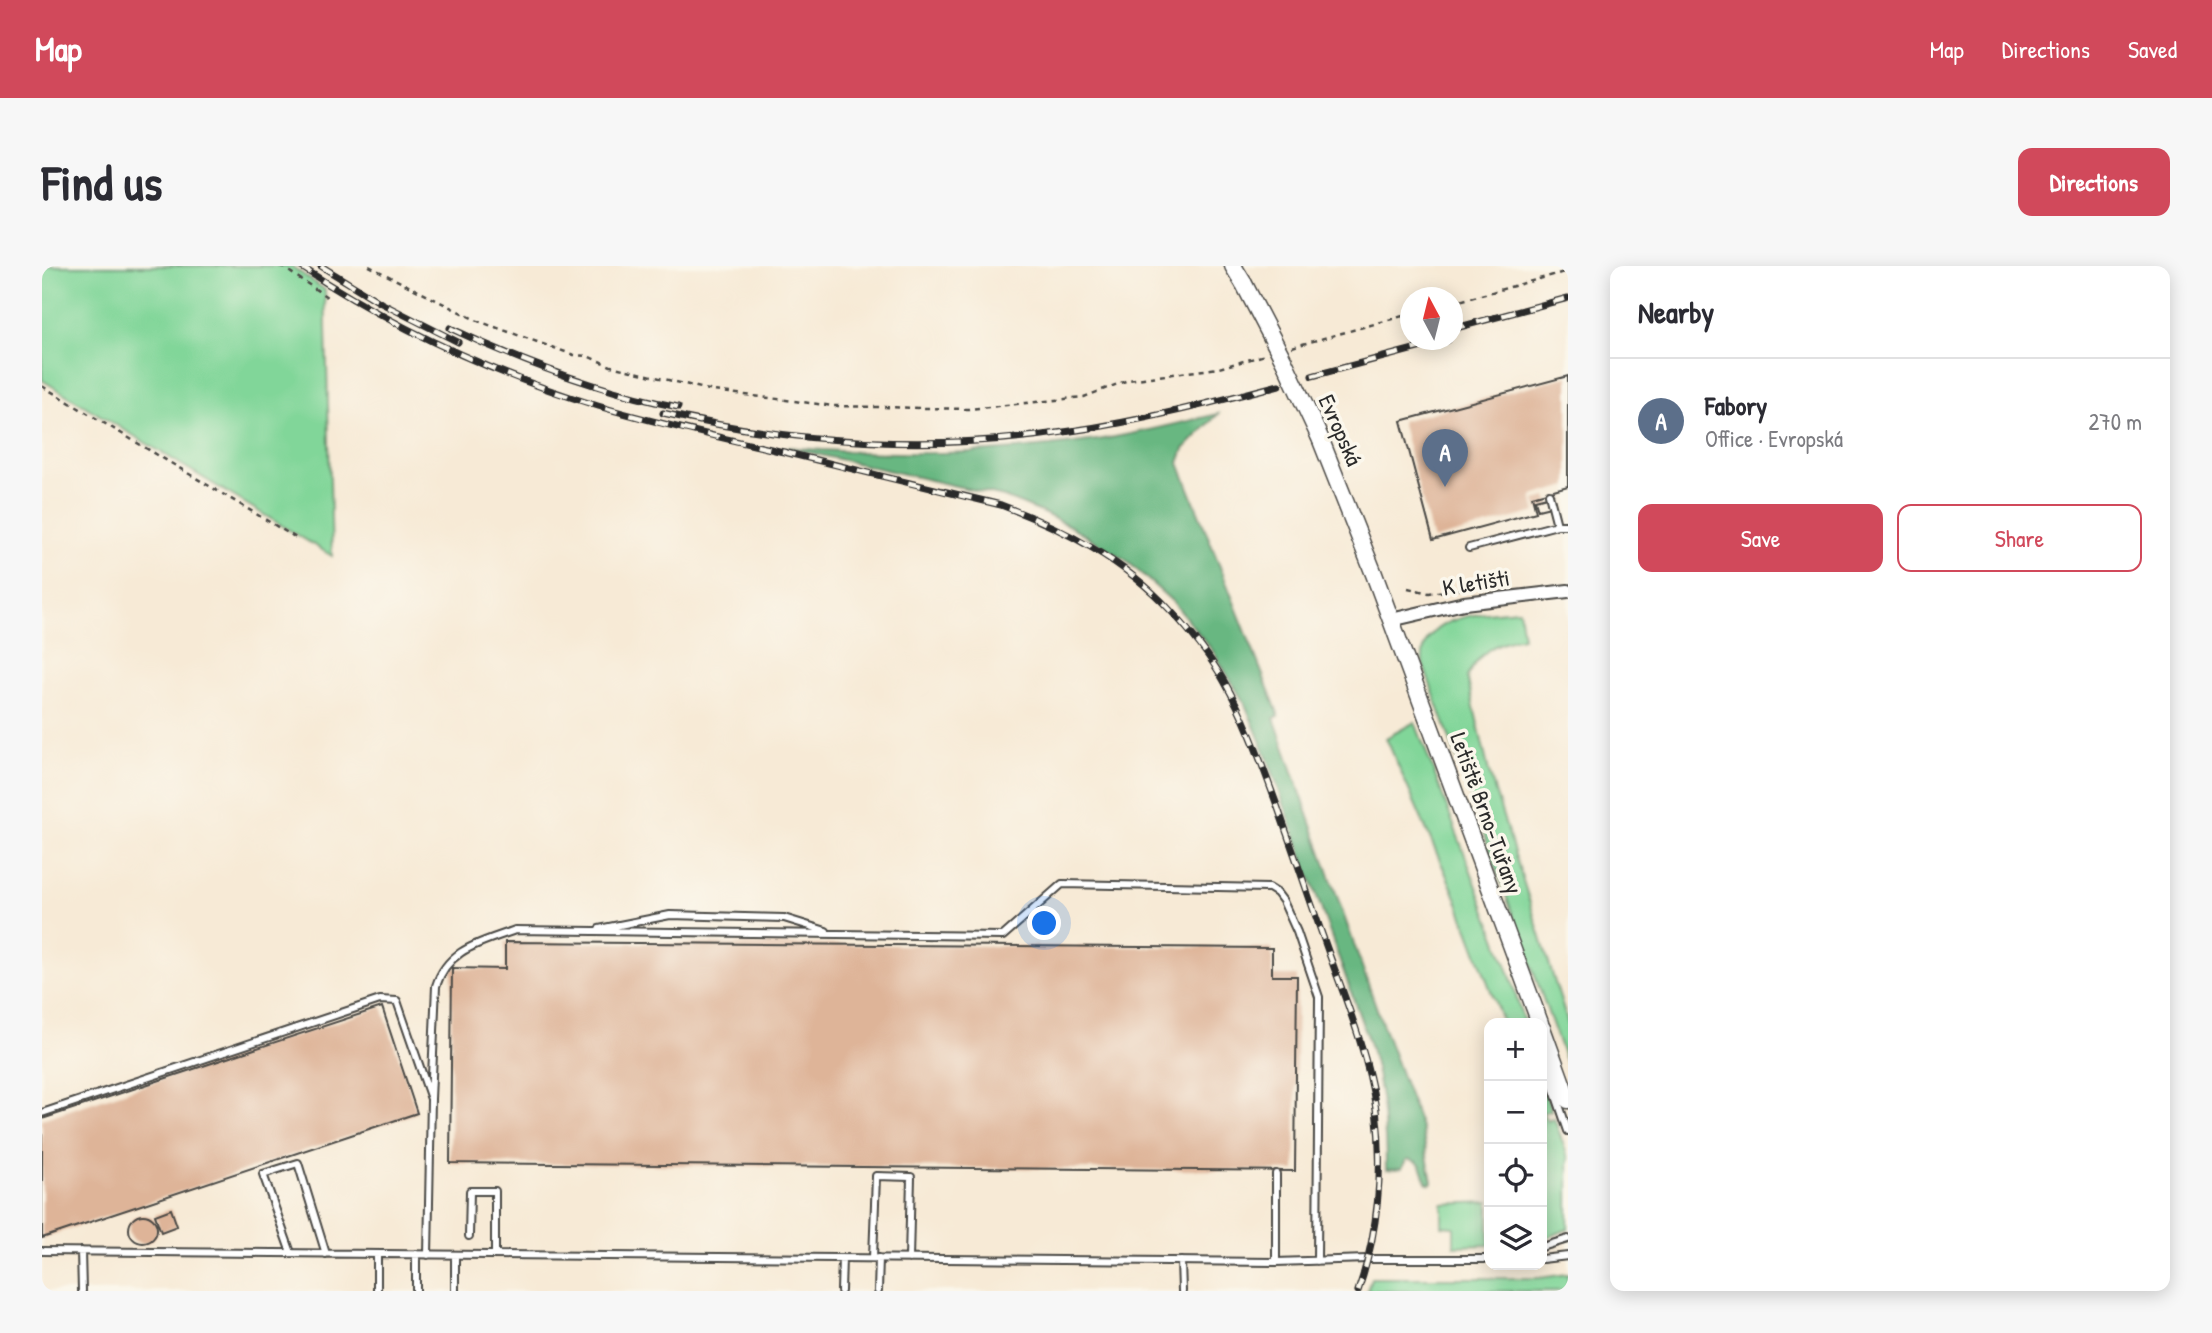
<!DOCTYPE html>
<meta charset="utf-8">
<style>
:root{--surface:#fff;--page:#f7f7f7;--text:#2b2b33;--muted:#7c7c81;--line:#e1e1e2;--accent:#d1495b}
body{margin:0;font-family:"Patrick Hand",sans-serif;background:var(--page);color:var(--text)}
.controls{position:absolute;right:21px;bottom:21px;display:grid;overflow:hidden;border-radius:14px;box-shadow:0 4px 18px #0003}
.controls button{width:63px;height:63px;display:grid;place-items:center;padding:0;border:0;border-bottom:2px solid var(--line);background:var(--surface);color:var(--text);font:35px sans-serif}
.compass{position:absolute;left:1358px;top:21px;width:63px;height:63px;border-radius:50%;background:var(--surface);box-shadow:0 4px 18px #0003;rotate:353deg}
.you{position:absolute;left:1003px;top:658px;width:24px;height:24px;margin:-18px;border:5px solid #fff;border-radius:50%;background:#1a73e8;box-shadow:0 0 0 10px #1a73e833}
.badge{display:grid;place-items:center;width:46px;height:46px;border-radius:50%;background:var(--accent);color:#fff;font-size:23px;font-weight:700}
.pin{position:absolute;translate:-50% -58px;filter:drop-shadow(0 2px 4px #0008)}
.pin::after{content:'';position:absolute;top:37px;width:24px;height:21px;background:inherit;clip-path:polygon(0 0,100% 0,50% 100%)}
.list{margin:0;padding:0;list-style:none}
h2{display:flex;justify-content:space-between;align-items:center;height:91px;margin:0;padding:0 28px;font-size:30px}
h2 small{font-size:23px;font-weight:400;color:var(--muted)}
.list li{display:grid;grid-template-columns:46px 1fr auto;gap:21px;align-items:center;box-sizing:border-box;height:126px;padding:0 28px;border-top:2px solid var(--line)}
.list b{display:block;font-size:26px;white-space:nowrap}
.list p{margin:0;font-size:23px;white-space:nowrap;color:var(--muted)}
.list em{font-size:23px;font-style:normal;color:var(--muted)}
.actions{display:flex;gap:14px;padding:21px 28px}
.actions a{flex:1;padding:16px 0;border:2px solid var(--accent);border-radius:14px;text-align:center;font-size:24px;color:var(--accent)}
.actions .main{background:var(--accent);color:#fff}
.icon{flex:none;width:38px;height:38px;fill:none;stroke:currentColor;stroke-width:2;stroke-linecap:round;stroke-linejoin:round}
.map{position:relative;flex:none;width:1526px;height:1025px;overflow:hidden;border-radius:14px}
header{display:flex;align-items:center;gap:42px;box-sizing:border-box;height:98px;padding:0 35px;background:var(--accent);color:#fff}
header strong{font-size:33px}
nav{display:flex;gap:38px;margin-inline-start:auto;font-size:24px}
.intro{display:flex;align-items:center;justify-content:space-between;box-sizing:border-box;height:168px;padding:0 42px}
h1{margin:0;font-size:49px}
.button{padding:18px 32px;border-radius:14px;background:var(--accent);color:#fff;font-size:24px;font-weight:700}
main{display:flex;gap:42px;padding:0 42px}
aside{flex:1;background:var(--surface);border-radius:14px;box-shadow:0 4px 18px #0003}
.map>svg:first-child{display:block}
.green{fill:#81d699;stroke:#568062;stroke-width:2}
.forest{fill:#68b781;stroke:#4a7156;stroke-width:2}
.building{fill:#deb498}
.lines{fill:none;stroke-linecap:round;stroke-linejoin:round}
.service-casing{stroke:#4a4845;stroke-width:10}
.minor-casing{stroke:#4a4845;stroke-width:16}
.tertiary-casing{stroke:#4a4845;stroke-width:19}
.path{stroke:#4a4845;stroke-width:2.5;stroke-dasharray:5 5;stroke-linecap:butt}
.service{stroke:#fff;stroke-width:6}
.minor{stroke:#fff;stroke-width:12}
.tertiary{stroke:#fff;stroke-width:16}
.rail-casing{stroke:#2b2b2b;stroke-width:7}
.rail{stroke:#fbf7ec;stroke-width:4.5;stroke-dasharray:13;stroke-linecap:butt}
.tertiary-bridge-casing{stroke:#4a4845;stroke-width:19;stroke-linecap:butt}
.tertiary-bridge{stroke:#fff;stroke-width:16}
.labels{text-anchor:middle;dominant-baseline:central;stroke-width:7;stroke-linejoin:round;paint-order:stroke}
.street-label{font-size:23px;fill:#2b2b2b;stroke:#fbf7ec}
</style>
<header>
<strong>Map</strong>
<nav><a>Map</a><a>Directions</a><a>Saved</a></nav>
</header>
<div class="intro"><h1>Find us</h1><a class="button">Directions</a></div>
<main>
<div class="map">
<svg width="1526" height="1025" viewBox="0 0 1526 1025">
<rect width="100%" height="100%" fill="#fbf7ec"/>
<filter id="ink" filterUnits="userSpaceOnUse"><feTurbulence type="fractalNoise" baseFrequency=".0143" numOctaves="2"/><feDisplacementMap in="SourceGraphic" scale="14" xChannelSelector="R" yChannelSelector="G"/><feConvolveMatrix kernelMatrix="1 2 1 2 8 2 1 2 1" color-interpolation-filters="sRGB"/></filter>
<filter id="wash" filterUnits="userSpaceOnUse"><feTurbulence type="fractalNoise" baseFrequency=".00686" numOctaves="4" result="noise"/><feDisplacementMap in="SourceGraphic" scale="28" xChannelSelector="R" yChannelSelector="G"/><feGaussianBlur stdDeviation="1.57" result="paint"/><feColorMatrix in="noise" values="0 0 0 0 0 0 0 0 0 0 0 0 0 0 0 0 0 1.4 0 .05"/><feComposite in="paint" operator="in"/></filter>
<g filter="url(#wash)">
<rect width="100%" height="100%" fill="#f7ead6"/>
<path class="green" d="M0,0H249L283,24L290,290L0,114Z
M1477,344L1481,371C1453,376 1437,386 1425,411L1447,506L1526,758V802L1381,398C1376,348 1442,347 1477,344Z
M1373,456L1468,709L1482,757H1461L1411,624L1344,472Z
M1500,817L1509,844L1500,847L1506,855L1512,852L1526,892V963L1500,974Z
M1447,936V979L1412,980V961L1400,960V938Z
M1526,1008V1025H1325L1329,1012H1497Z"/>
<path class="forest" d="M1176,148L1142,183L1137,197L1237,450L1232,452L1341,760L1380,864L1390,916L1388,918L1384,916C1381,902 1380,895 1365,893L1360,902L1344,904C1344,862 1340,823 1329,782L1227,496L1203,438L1171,385L1132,337L1084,294L1028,260L999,246L962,231L744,181C851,191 949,189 1055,174C1096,168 1136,157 1176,148Z"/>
<g id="blocks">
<path class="building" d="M1526,110V220L1490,230L1494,246L1391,274L1359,155Z
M1505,231L1508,241L1496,244L1493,234Z
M463,676L1230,682V710H1255L1253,905L408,897L410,702L463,703Z
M340,741L375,847L0,972V853Z
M129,943L135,960L119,966L113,949Z
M87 963a14 14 0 1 1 28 0a14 14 0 1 1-28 0Z"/>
</g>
</g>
<g filter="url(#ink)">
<use href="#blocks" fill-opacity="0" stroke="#4a4845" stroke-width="2"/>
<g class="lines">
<g class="service-casing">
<path id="service" d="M1507,228L1515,259
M1427,282L1515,259H1526
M557,663L628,649L742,652L784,665
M1500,789L1526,865
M389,833L394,720C406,682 439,677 473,664L961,670L1020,618L1227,622L1235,627L1241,635L1255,666L1277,731L1275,995
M0,847L338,734L355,735L389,833L386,989
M1234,908V996
M427,970L428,925H453V989
M1500,981L1526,973
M0,985L1234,996L1325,993H1447
M39,985L40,1025
M249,987L221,908L256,897L284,988
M335,988V1025
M831,992L834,910L869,911L867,993
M1500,993L1526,990
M1139,995L1140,1025
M374,1025V988
M413,1025V989
M799,1025L800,992
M836,1025L837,992"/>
</g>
<g class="minor-casing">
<path id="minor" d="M1349,354L1422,337L1526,325"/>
</g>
<g class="tertiary-casing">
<path id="tertiary" d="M1191,0L1202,18
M1278,172L1332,308L1498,757
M1500,762L1526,834"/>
</g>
<path class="path" d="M239,0L288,33
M327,0L436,55L532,89L545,90L569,100L671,125L792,140L927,143L1042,131L1086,114L1177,102L1223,89
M1410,37L1526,5
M1250,81L1368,48
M0,120L256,273
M1366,322L1387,327L1453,319"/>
<use href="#service" class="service"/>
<use href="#minor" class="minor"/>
<use href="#tertiary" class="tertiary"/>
<g class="rail-casing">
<path id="rail" d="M258,0C350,61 451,108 556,140C617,158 680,172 742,186C814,204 887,222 959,239C1022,263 1082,294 1128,344C1148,365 1168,390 1182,415C1205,455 1220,499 1236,542C1251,585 1266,628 1281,671C1301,728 1325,783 1334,843C1342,903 1336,968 1316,1025
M279,0L339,37L416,76
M408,62C480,96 557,125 636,141
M1410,63L1526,32
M1270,110L1406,74
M621,147C754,178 894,186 1029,165C1100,155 1169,137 1237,119"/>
</g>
<use href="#rail" class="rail"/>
<g class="tertiary-bridge-casing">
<path id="tertiary-bridge" d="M1202,18L1242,95L1278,172"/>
</g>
<use href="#tertiary-bridge" class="tertiary-bridge"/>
</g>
</g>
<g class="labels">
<g class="street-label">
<text transform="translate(1299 164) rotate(66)">Evropská</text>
<text transform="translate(1434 316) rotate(-9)">K letišti</text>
<text transform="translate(1445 547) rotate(70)">Letiště Brno-Tuřany</text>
</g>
</g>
</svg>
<div class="controls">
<button>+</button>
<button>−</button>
<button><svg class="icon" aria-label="locate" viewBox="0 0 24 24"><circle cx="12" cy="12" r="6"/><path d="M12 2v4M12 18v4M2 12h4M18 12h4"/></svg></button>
<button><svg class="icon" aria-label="layers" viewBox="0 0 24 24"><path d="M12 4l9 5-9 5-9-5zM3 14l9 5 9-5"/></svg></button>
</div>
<svg class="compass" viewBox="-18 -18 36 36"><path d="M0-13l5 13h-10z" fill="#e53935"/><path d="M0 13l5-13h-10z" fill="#7c7c81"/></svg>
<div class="you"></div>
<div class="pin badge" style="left:1403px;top:221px;background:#5c6f8a">A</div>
</div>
<aside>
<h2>Nearby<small></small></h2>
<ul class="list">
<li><span class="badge" style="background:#5c6f8a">A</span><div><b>Fabory</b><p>Office · Evropská</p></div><em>270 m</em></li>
</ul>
<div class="actions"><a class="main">Save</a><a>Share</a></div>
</aside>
</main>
